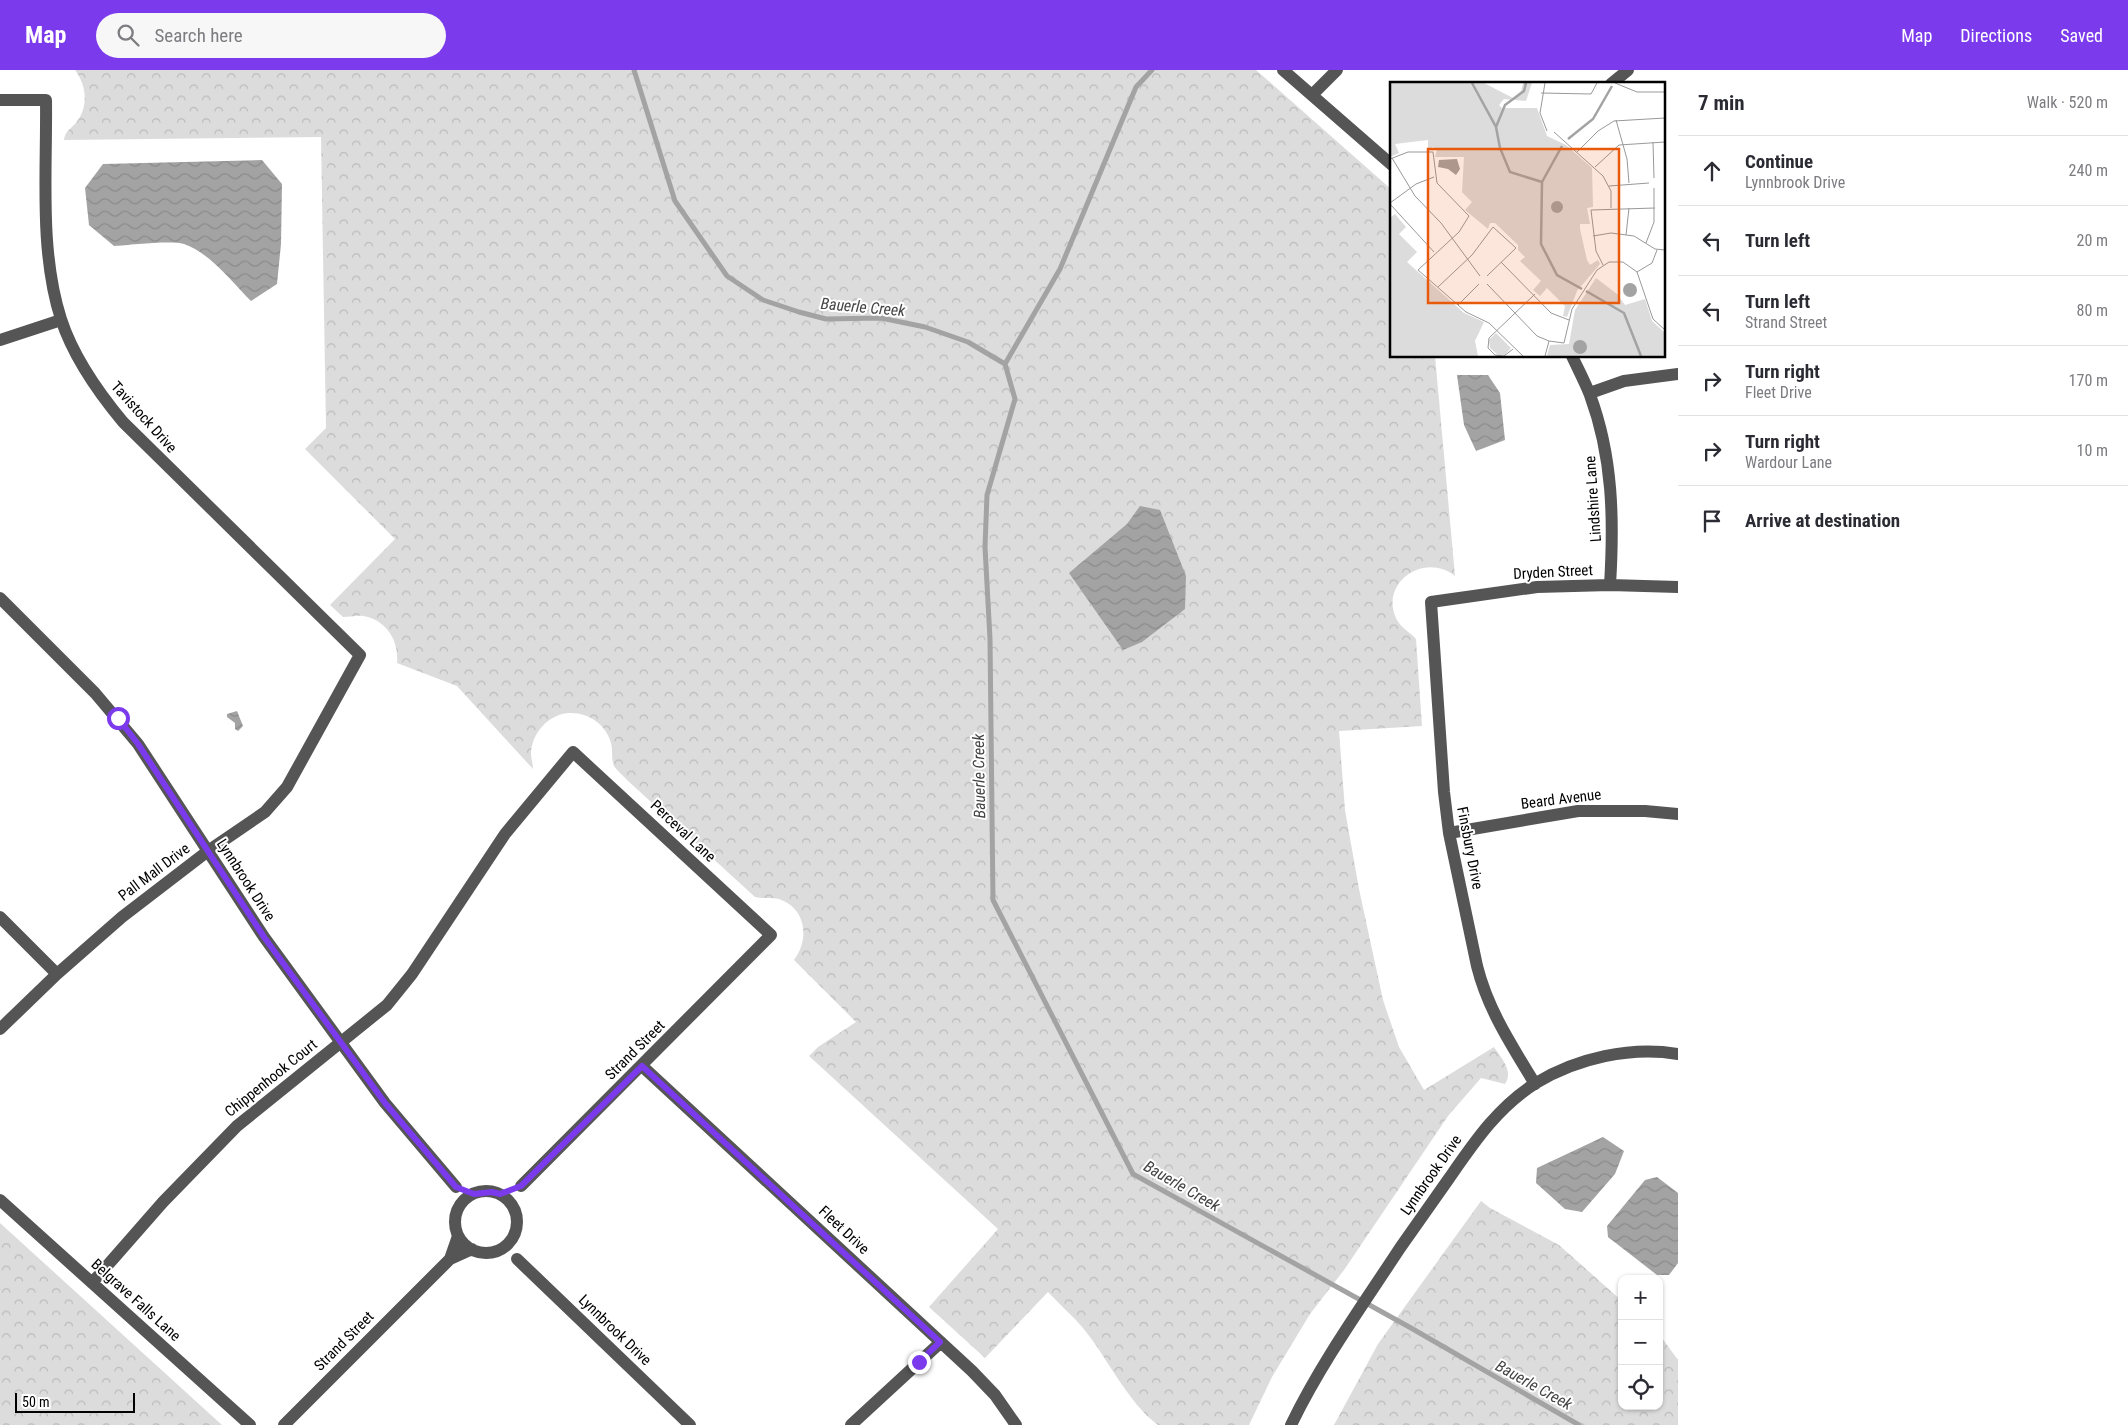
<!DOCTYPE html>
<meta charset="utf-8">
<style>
:root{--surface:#fff;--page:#f7f7f7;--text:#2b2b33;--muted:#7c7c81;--line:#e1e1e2;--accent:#7c3aed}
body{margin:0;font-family:"Roboto Condensed",sans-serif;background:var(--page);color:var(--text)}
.controls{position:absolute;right:15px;bottom:15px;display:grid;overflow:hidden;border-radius:10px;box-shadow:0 1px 4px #0004}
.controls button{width:45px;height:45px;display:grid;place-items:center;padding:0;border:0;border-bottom:1px solid var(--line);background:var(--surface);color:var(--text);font:25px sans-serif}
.scale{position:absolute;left:15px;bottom:12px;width:120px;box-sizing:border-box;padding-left:5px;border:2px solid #000;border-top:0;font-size:14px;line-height:18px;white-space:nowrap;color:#000;-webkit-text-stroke:4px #fff;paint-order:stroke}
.stop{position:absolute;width:15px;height:15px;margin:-11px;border:4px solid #7c3aed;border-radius:50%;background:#fff}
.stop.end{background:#7c3aed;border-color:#fff;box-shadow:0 1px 5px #0008}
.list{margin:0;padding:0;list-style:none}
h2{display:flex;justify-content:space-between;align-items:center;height:65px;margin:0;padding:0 20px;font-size:21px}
h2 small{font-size:16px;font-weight:400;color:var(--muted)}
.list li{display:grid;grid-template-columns:32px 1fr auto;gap:15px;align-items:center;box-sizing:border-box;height:70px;padding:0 20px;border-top:1px solid var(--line)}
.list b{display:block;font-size:19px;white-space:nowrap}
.list p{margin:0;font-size:16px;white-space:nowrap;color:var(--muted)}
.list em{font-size:16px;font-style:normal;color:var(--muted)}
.icon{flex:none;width:28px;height:28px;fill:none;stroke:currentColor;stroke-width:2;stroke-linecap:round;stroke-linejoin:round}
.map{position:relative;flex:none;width:1678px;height:1355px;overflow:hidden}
header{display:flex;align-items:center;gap:30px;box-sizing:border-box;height:70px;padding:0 25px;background:var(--accent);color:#fff}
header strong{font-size:24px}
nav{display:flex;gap:28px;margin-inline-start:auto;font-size:18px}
.search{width:350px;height:45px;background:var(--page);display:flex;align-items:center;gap:12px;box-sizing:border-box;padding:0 18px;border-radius:28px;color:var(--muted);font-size:19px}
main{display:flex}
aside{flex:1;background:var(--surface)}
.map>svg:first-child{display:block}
.forest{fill:url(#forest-crowns)}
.water{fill:url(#water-waves)}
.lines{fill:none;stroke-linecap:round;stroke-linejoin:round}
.stream{stroke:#a3a3a3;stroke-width:5}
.minor{stroke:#555;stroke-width:12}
.route{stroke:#7c3aed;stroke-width:6}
.labels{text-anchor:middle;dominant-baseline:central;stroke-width:4;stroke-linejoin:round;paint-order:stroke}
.street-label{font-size:15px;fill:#000;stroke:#fff}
.water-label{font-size:16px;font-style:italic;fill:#444;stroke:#fff}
.inset-river{fill:none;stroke:#a3a3a3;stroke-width:2.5}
.inset-road{fill:none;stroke:#999;stroke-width:1}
.view{fill:#e8590c;fill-opacity:0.15;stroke:#e8590c;stroke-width:2.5}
.inset-edge{fill:none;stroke:#000;stroke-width:2.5}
</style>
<header>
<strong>Map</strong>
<div class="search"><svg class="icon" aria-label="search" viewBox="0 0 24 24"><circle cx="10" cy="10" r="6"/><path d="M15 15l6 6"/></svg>Search here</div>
<nav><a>Map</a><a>Directions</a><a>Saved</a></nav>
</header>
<main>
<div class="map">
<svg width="1678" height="1355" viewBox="0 0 1678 1355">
<defs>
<pattern id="forest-crowns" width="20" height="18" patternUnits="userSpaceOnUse" patternTransform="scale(1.25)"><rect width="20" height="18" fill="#dcdcdc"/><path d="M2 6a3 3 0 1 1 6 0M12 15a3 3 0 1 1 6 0" fill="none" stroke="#bbb"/></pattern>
<pattern id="water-waves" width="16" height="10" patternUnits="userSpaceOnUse" patternTransform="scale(1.25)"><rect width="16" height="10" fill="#a3a3a3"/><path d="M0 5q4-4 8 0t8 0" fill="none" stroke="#8b8b8b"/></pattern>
</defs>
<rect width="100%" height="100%" fill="#fff"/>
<path class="forest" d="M75,0H1256L1392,120V286H1435L1455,506C1424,481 1378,514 1397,550C1402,559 1410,562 1416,569L1422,656L1339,661L1345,740L1359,819L1383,930L1399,977L1424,1020L1494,977C1501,988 1514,1001 1505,1014L1481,1008L1448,1046L1344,1200L1310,1244L1272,1307L1249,1355H1158C1128,1333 1107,1287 1083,1258C1072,1245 1059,1234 1048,1222L985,1288L929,1237L998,1159L809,986L818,977L856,952L794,890C810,869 806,838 779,829C771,827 763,829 755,827L627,710C623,705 617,701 614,696C611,689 613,680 611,673C605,651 581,638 559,645C543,651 532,666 531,683C531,689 533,693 533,699L457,616L397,593C399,571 387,550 363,546C356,545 350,547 343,547L330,535L395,469L305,379L326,358L321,67L64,70C65,62 69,60 75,54C89,38 87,16 75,0Z
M1481,1131L1490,1138L1559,1175L1622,1231V1336H1659V1266L1662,1268L1678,1290V1355H1334L1378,1274Z
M0,1153L222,1355H0Z"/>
<path class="water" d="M262,90L282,114L281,174L277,214L251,231C232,212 210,183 184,174C171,170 130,175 114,176L89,155L85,118L103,94Z
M1457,305H1488L1500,323L1505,370L1476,381L1464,355Z
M1140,436L1160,440L1186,506L1185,539L1142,572L1123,580L1069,503L1127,454Z
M237,641L243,656L238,661L235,659V653L227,647V644Z
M1603,1067L1624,1081L1615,1104L1582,1142L1565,1139L1536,1113L1537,1098Z
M1657,1107L1678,1123V1193L1669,1205H1657L1608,1167L1607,1156L1645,1110Z"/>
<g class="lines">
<path class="stream" d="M634,0L675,131L727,206L763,230L799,242L826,249L881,248L925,257L968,272L1005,294L1015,329L987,425L985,477L990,569L993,830L1133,1104L1411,1258L1579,1355
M1005,294L1060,199L1136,17L1152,0"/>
<path class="minor" d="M1283,0L1392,95
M1611,14L1628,0
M1312,25L1337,0
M0,30H46C47,100 39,181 61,249C73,286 98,322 123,352L360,585L287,717L265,742L208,781L122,847L57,904L0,959
M0,270L61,250
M1572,286C1578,299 1585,312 1590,325C1613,387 1614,450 1610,515
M1590,323L1624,311L1678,304
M0,528L95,623L138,674L264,867L385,1033L456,1117
M1449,763L1578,741H1645L1678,744
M0,847L57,904
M642,996L972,1301L995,1325L1016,1355
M1535,1014C1512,976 1488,940 1477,896L1449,763L1444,722L1431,532L1537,517L1610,515L1678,517
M455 1152a31 31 0 1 1 62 0a31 31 0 1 1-62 0Z
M0,1130L250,1355
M458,1166L450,1189L472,1179
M517,1189L690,1355
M92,1213L163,1132L237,1056L387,935L412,904L505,764L573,682L771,865L521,1116
M284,1355L450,1189
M851,1355L941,1272
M1291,1355C1321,1293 1362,1236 1400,1178C1417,1154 1433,1131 1450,1107C1475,1071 1498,1037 1536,1013C1577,988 1631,976 1678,984"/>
</g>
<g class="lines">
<path class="route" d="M118,648L138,674L264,867L385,1033L456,1117L474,1124L492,1122L500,1124L521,1116L642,996L940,1272L919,1292"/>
</g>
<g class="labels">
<g class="street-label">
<text transform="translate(144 347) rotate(48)">Tavistock Drive</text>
<text transform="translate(1593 429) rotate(-94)">Lindshire Lane</text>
<text transform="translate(1553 502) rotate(-3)">Dryden Street</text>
<text transform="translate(1561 729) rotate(-7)">Beard Avenue</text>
<text transform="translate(683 761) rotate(43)">Perceval Lane</text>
<text transform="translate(1470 778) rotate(79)">Finsbury Drive</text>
<text transform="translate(154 802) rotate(-37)">Pall Mall Drive</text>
<text transform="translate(246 810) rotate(57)">Lynnbrook Drive</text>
<text transform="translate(635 980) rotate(-45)">Strand Street</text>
<text transform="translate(271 1008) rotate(-39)">Chippenhook Court</text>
<text transform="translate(1431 1105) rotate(-55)">Lynnbrook Drive</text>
<text transform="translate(844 1160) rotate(43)">Fleet Drive</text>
<text transform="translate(136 1230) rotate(42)">Belgrave Falls Lane</text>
<text transform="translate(615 1260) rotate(44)">Lynnbrook Drive</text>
<text transform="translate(344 1271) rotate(-45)">Strand Street</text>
</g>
<g class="water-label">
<text transform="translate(863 237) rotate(5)">Bauerle Creek</text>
<text transform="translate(979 706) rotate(-91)">Bauerle Creek</text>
<text transform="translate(1182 1116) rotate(30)">Bauerle Creek</text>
<text transform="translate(1534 1315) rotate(29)">Bauerle Creek</text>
</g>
</g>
<g transform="translate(1390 12)">
<rect width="275" height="275" fill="#fff"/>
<path d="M0,1H94L123,16L131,9L133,1H142L136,19L114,17L109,23L112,26H147L157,54L176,63L202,86L203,125L197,126L200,142H190V147L197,178L200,183L208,178L210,182L187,209L177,235L173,234L175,224L157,206L150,214L143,208L151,199L130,179L135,175L128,168V163L105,141H100L98,147L75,128L82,120L72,110L74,75H45L47,68L43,65L38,68V58L5,62L9,71L0,75ZM5,132L16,145L9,152L27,170L17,180L74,231L94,240L85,259L88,274H0V136ZM206,196L227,212L235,223L255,217L262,239L275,251V274H157L160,263L179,262L185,228ZM106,251L121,266L115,273H108L100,266L99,258Z" fill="#dcdcdc"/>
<path d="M67,77L70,87L66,93L58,87L48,85L49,78ZM161 125a6 6 0 1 1 12 0a6 6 0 1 1-12 0ZM233 208a7 7 0 1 1 14 0a7 7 0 1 1-14 0ZM183 265a7 7 0 1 1 14 0a7 7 0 1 1-14 0Z" fill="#a3a3a3"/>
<path class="inset-river" d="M82,1L106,45L110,66L120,90L152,100L151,162L167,193L192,207M106,45L115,23L134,9L136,1M178,57L203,37L222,4M152,100L172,64M196,209L234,231L251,274"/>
<path class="inset-road" d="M155,1L150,31L157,49M225,1L247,10H275M151,11L201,12L207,1M226,38L237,77L239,101M164,50L213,94L221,109V126M263,60L264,96M187,70L208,49L224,39L275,36M2,76L25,114L51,141L90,194M0,77L18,70H43L47,101L79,134L69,150L28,188L76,230L99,241L133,274M205,85L229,63L275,60M219,104L259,101M0,121L26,102L44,95M0,122L44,170M236,153L239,126M203,154L221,151L244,154L265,167L275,168M256,161L264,140V106M111,180L161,231L179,238M213,183L206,169L201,128L265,126M247,190L262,181L267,168M97,202L147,254L159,259L174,261L182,227L207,188L219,180H233L247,190L263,237L275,248M48,205L82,173L103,145L126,166L97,194M68,223L89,202M123,267L114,274L105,273L98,266L99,256L145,212M155,274L159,259"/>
<path class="view" d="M38,67H229V221H38Z"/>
<rect width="275" height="275" class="inset-edge"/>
</g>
</svg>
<div class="controls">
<button>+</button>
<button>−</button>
<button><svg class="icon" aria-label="locate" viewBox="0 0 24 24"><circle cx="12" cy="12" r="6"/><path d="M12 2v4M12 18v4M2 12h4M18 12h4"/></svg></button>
</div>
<div class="scale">50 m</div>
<div class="stop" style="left:118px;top:648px"></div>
<div class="stop end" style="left:919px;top:1292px"></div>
</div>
<aside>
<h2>7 min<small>Walk · 520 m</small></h2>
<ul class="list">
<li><svg class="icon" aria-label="ahead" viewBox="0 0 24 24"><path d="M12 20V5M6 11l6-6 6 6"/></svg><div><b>Continue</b><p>Lynnbrook Drive</p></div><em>240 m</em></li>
<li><svg class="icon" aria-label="left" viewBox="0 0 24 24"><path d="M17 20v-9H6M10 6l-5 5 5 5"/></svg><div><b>Turn left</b></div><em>20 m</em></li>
<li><svg class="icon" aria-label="left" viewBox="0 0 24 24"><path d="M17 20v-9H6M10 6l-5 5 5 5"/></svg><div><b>Turn left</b><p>Strand Street</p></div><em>80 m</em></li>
<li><svg class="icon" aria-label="right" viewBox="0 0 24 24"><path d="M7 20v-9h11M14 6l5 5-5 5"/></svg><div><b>Turn right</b><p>Fleet Drive</p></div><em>170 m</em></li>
<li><svg class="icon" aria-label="right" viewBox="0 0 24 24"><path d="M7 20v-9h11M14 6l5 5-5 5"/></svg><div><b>Turn right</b><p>Wardour Lane</p></div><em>10 m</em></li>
<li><svg class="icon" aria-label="arrive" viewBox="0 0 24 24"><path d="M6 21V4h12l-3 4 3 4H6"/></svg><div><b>Arrive at destination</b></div></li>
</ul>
</aside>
</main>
